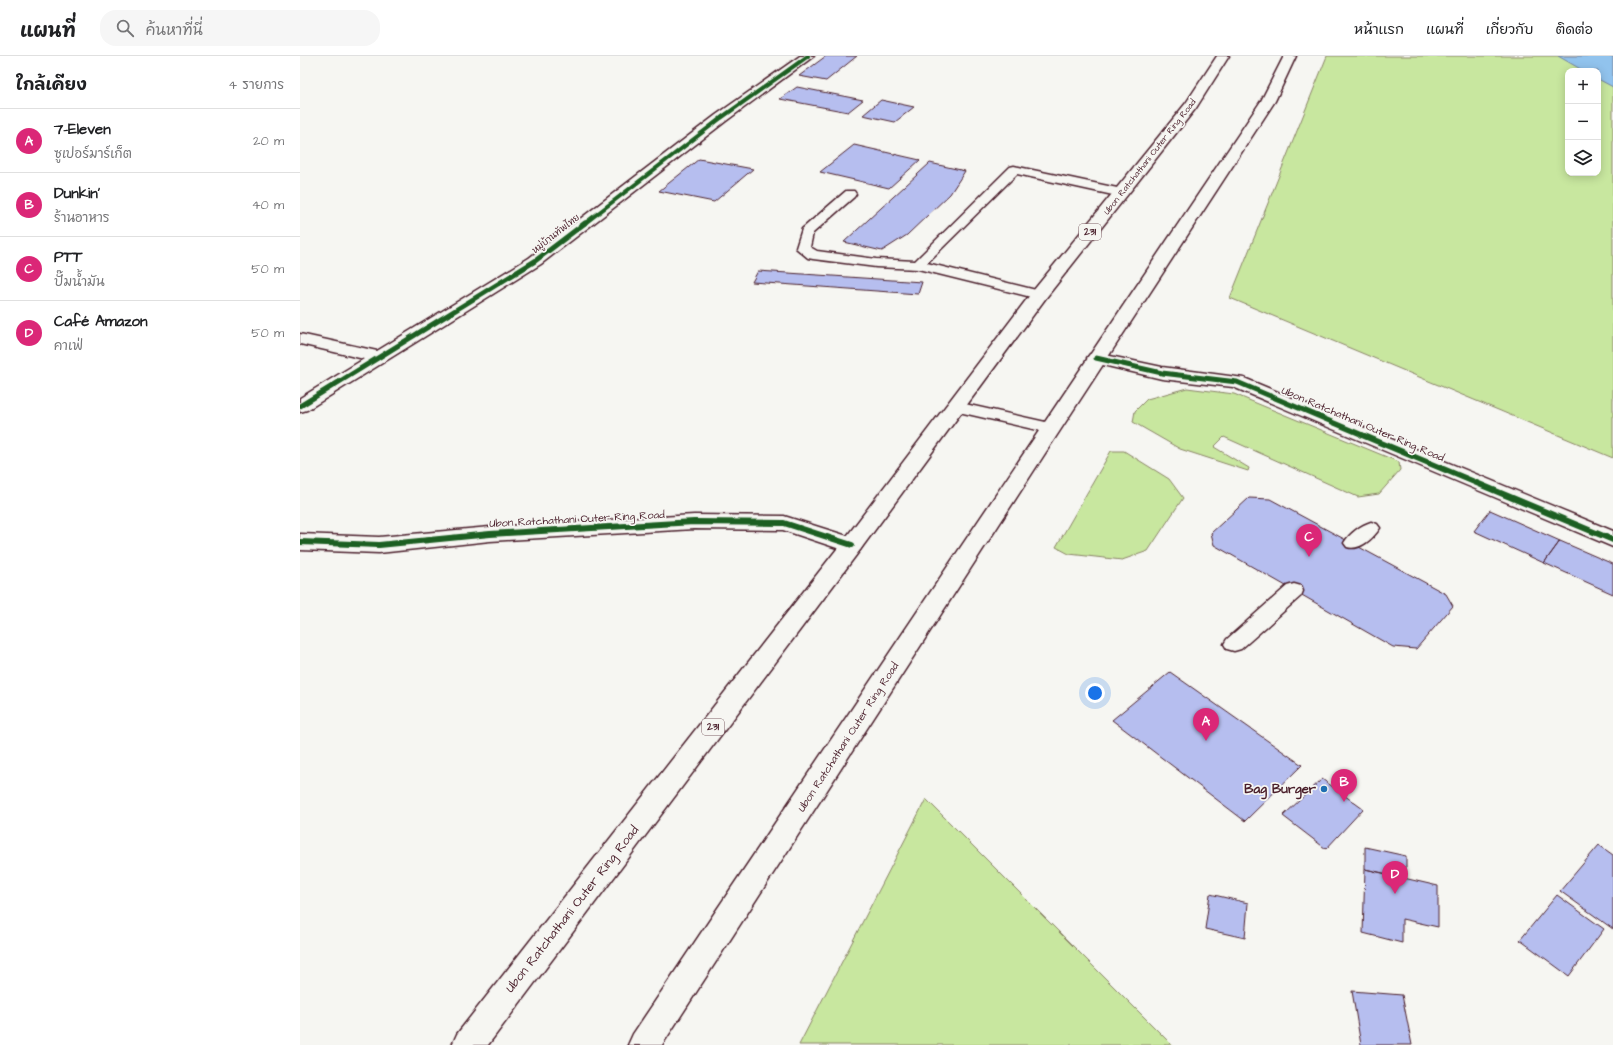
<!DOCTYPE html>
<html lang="th">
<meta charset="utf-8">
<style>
:root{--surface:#fff;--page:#f6f6f6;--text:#202124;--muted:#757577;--line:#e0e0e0;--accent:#db2777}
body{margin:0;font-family:"Architects Daughter","Playpen Sans Thai",sans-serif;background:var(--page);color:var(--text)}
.controls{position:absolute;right:12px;top:12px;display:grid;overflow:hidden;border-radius:8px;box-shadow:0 2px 10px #0003}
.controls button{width:36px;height:36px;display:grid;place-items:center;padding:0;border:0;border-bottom:1px solid var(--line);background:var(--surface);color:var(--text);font:20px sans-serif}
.you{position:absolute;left:795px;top:637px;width:14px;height:14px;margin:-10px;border:3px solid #fff;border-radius:50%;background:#1a73e8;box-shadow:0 0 0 6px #1a73e833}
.badge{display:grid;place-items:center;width:26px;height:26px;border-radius:50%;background:var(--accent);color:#fff;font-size:13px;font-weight:700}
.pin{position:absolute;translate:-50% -33px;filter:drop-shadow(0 1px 2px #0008)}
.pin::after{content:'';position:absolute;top:21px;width:14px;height:12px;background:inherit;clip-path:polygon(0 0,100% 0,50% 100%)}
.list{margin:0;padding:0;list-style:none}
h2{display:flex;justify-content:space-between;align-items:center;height:52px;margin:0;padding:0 16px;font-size:17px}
h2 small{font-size:13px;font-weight:400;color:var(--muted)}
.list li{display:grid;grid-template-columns:26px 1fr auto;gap:12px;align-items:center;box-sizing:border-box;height:64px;padding:0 16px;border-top:1px solid var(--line)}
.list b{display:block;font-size:15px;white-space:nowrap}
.list p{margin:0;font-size:13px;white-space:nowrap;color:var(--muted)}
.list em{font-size:13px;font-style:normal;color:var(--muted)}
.icon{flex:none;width:22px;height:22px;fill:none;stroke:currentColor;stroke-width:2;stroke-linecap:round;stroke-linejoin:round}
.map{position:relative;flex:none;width:1313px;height:989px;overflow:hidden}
header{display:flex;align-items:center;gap:24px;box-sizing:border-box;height:56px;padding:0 20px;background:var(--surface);border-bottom:1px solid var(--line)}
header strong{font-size:19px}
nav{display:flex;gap:22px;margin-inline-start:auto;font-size:14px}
.search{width:280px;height:36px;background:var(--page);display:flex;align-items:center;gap:10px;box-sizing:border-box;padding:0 14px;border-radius:16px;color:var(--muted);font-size:15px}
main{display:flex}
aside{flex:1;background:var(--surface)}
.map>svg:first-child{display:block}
.green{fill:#c8e79f;stroke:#898365;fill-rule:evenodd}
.water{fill:#91c3ed;stroke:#75819f}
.building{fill:#b6beef;stroke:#4a1f2b}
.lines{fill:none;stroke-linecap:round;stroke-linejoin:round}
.lane-casing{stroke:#4a1f2b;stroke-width:3}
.street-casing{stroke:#4a1f2b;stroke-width:3}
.highway-casing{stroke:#4a1f2b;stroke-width:3}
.lane{fill:#f6f6f2;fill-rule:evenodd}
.street{fill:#f6f6f2;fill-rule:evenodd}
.highway{fill:#f6f6f2;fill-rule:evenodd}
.cycleway-far2-casing{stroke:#f6f6f2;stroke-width:5.5}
.cycleway-far1-casing{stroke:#f6f6f2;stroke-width:7}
.cycleway-casing{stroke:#f6f6f2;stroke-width:8}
.cycleway-far2{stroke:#1b5e20;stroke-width:4}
.cycleway-far1{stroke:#1b5e20;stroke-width:5}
.cycleway{stroke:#1b5e20;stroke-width:6}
.poi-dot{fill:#1f6fb2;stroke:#f6f6f2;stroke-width:1.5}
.labels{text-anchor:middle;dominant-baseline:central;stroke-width:3.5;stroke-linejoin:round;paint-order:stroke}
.far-street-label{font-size:9px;fill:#4a1f2b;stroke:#f6f6f2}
.shield{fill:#f6f6f2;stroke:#7e6067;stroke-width:1}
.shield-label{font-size:10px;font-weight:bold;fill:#4a1f2b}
.street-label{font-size:11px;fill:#4a1f2b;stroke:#f6f6f2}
.near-poi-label{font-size:13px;font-weight:bold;fill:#4a1f2b;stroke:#f6f6f2;text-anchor:end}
.near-street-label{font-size:13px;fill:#4a1f2b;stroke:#f6f6f2}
</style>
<header>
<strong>แผนที่</strong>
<div class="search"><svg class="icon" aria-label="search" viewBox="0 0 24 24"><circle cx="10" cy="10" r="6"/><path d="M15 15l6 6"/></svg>ค้นหาที่นี่</div>
<nav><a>หน้าแรก</a><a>แผนที่</a><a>เกี่ยวกับ</a><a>ติดต่อ</a></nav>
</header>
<main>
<aside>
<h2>ใกล้เคียง<small>4 รายการ</small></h2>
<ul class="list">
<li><span class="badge">A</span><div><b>7-Eleven</b><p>ซูเปอร์มาร์เก็ต</p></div><em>20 m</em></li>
<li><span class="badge">B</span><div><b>Dunkin'</b><p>ร้านอาหาร</p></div><em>40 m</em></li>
<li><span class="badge">C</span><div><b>PTT</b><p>ปั๊มน้ำมัน</p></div><em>50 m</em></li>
<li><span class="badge">D</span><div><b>Café Amazon</b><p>คาเฟ่</p></div><em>50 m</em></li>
</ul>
</aside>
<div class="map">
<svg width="1313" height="989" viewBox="0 0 1313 989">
<rect width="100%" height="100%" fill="#f6f6f2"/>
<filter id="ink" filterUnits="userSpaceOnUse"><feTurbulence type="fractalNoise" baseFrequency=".025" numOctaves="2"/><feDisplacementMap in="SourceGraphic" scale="8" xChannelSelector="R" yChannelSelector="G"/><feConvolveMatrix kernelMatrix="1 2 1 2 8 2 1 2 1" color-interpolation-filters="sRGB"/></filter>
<g filter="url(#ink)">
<path class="green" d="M1027,0H1313V402L930,242ZM1268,15H1298V117H1268Z
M887,332L934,338L1099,406L1100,414L1079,438L1058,441L924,381L914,391L949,412L948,415L880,393L833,366L835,355L847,343Z
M811,395H824L869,423L883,442L848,495L822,504L769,498L756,491Z
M626,743L872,989H499Z"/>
<path class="water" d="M1258,0H1313V31L1298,23V15H1284Z"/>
<path class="building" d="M526,0H557L526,25L499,20Z
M497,31L563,44L548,56L480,43Z
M581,44L614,51L595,66L563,59Z
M554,89L620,104L589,132L520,116Z
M399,103L453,113L414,146L359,135Z
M630,107L665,115L650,138L607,179L582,195L544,186Z
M458,215L622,226L618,238L452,226Z
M949,442L970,443L1146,538L1153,550L1116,593L1093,591L914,489L911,477Z
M1190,454L1260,485L1244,507L1174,475Z
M1260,485L1313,508V538L1244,507Z
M870,616L1002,709L945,765L812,664Z
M1022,723L1063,753L1026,793L983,760Z
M1299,789L1313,799V873L1260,835Z
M1065,791L1106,800V822L1065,813Z
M1065,813L1138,830V871L1102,863V887L1063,877Z
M910,838L948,847L945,882L905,873Z
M1257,839L1304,873L1269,920L1220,884Z
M1052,935L1102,939L1112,989H1061Z"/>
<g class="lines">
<g class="lane-casing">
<path id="lane" d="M714,110L822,133L826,134L828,137L826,140L822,141L717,118L627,207L744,236L746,239L744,242L739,243L618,213L576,211L513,203L508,202L496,192L502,173L546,135H554L556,138L554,141L513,177L510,191L517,195L576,203L615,205L710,111Z
M656,346L750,367L756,368L758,372L756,376L750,377L650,354L648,351L650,348Z
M1071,466L1077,468L1080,472C1073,483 1059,495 1047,491L1044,487C1049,478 1061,469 1071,466Z
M994,528L1001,530L1003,535L1001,540L941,593L934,595L927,593L924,588L927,583L987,530Z"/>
</g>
<g class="street-casing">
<path id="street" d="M500,0H514L426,65L241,208L7,354L0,356V342L64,303L0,288V278L77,295L229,202L416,59Z
M796,297L862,311L944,322L1313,475V491L933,331L862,323L790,306L787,302L790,298Z
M394,459L484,460L560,484L563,489L560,494L552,497L483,474L394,473L190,485L79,497L0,494V478L79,481L190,471Z"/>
</g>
<g class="highway-casing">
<path id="highway" d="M917,0H929L896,52L745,243L560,494L188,989H152L157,978L544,484L733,235L886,47Z
M984,0H996L975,45L744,399L362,989H328L333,978L961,45Z"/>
</g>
<use href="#lane" class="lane"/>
<use href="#street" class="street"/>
<use href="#highway" class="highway"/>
<g class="cycleway-far2-casing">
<path id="cycleway-far2" d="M284,168L421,62L508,0"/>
</g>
<g class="cycleway-far1-casing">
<path id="cycleway-far1" d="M796,302L862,317L937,326L1065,380
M0,350L235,205L285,167"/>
</g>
<g class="cycleway-casing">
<path id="cycleway" d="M1062,379L1313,484
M0,486L79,489L190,478L394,466L484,467L552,489"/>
</g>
<use href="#cycleway-far2" class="cycleway-far2"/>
<use href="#cycleway-far1" class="cycleway-far1"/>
<use href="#cycleway" class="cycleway"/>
</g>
</g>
<circle class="poi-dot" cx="1024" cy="733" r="4"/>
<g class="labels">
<g class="far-street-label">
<text transform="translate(850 101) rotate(-52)">Ubon Ratchathani Outer Ring Road</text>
<text transform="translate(256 178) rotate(-38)">หมู่บ้านทัพไทย</text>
</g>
<g class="shield">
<rect x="779" y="168" width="22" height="16" rx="3"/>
<rect x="402" y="663" width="22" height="16" rx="3"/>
</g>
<g class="shield-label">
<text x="790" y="176">231</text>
<text x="413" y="671">231</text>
</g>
<g class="street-label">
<text transform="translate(1063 368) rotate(23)">Ubon Ratchathani Outer Ring Road</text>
<text transform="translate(277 463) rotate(-3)">Ubon Ratchathani Outer Ring Road</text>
<text transform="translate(548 681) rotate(-57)">Ubon Ratchathani Outer Ring Road</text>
</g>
<g class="near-poi-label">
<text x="1016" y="733">Bag Burger</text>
</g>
<g class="near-street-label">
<text transform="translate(272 853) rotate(-52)">Ubon Ratchathani Outer Ring Road</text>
</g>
</g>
</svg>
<div class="controls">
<button>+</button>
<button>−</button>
<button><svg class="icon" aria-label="layers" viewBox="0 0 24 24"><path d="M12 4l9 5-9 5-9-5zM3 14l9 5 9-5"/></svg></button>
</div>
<div class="you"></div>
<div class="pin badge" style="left:906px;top:685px">A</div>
<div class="pin badge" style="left:1044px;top:746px">B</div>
<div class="pin badge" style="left:1009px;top:501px">C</div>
<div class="pin badge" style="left:1095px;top:838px">D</div>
</div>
</main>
